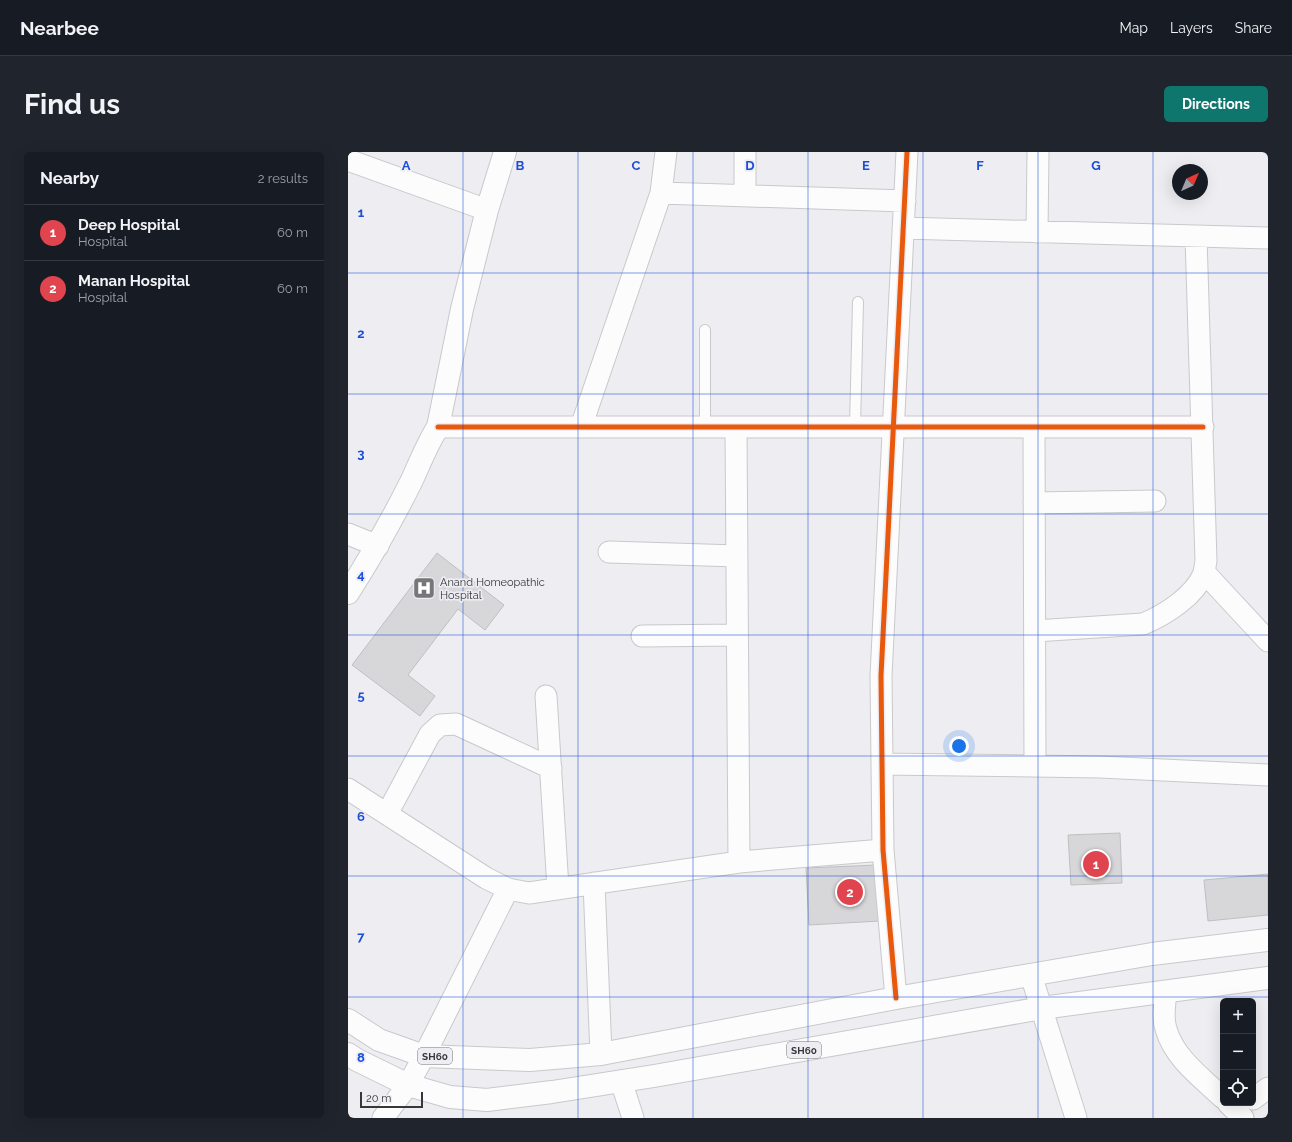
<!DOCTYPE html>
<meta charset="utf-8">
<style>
:root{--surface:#171b24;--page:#20242c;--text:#f1f3f6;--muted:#9ea1a6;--line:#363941;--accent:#0f766e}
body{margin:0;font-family:Raleway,sans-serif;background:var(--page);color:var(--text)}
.controls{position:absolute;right:12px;bottom:12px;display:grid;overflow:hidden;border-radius:6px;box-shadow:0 4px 16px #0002}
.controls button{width:36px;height:36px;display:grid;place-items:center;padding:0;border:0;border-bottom:1px solid var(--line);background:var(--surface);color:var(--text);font:20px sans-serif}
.compass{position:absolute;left:824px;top:12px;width:36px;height:36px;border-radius:50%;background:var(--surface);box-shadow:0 4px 16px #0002;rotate:44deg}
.scale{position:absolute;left:12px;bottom:10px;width:63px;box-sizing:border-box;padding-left:4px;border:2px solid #373739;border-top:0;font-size:11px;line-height:14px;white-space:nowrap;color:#373739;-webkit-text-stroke:3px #ededf3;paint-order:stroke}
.you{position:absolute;left:611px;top:594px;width:14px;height:14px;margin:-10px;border:3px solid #fff;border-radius:50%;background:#1a73e8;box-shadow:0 0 0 6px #1a73e833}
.badge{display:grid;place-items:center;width:26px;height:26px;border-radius:50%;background:var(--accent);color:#fff;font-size:13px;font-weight:700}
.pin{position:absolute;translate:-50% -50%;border:2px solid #fff;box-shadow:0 1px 4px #0006}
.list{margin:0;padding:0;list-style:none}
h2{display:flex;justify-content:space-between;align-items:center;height:52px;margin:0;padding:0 16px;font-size:17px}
h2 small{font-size:13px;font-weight:400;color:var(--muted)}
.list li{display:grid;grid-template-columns:26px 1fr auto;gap:12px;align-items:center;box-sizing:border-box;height:56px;padding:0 16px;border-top:1px solid var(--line)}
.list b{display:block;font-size:15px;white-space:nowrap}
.list p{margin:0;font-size:13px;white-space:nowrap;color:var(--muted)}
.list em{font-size:13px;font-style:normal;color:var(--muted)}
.icon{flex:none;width:22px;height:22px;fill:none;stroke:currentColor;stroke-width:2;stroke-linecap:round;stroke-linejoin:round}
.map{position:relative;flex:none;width:920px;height:966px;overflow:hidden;border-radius:6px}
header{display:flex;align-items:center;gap:24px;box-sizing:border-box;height:56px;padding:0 20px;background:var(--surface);border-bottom:1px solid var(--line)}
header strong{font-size:19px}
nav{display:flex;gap:22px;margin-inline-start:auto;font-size:14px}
.intro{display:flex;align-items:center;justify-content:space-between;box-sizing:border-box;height:96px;padding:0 24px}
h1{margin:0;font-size:28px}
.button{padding:10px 18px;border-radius:6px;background:var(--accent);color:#fff;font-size:14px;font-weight:700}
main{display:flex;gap:24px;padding:0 24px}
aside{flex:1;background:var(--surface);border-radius:6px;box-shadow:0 4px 16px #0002}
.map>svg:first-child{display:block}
.building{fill:#d7d6d8;stroke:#c0bfc0}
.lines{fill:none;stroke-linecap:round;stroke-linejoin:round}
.service-casing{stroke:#c9c9cc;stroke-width:12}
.minor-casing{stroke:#c9c9cc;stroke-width:23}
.tertiary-casing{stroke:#c9c9cc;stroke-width:24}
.primary-casing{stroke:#c9c9cc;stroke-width:24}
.service{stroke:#fcfcfd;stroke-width:10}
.minor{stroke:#fcfcfd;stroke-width:21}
.tertiary{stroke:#fcfcfd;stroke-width:22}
.primary{stroke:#fcfcfd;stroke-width:22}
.cycleway-casing{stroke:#ededf3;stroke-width:8}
.cycleway{stroke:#e8590c;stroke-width:5}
.grid{fill:none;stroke:#1d4ed8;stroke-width:1;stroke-opacity:0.55}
.labels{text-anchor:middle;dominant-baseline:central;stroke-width:3.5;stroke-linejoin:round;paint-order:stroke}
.shield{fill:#ededf3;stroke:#6e6e71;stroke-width:1}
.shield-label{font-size:10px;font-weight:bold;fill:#373739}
.poi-label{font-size:11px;fill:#373739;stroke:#ededf3;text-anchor:start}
.grid-label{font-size:13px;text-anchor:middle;font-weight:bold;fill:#1d4ed8;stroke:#ededf3;stroke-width:3.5;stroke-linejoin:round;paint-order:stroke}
</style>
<header>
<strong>Nearbee</strong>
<nav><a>Map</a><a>Layers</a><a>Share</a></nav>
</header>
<div class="intro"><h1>Find us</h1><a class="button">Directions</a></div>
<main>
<aside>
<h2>Nearby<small>2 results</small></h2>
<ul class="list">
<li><span class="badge" style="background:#e0444e">1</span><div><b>Deep Hospital</b><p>Hospital</p></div><em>60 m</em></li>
<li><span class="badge" style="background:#e0444e">2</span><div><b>Manan Hospital</b><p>Hospital</p></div><em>60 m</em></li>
</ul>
</aside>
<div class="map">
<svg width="920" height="966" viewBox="0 0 920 966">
<rect width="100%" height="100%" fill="#eeeef2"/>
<path class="building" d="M89,401L156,453L137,478L110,457L60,523L87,544L72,564L4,513Z
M772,681L774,731L723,733L720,683Z
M529,713L532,769L461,773L458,716Z
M920,722V763L860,769L856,728Z"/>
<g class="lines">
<g class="service-casing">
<path id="service" d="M357,275V178
M507,275L510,150"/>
</g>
<g class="minor-casing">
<path id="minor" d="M0,8L139,58
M313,41L557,49
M397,43V0
M555,76L920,86
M689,80L690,0
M90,275H855
M233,275L313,41L318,0
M388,275L391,710
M686,275L687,614
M686,351L807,349
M0,382L30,394
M261,400L389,404
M856,420L920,489
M687,479L795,472C817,463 847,444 856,421C857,417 857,413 858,409L848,85
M294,484L389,483
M198,544L210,736
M534,612L752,615L920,623
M0,637L138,726L160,737L181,741L391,710L535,698
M39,662L82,582L92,573L108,572L203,616
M246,731L253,902
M683,823L728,966
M818,840C817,852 814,865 818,877C826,906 854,926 875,946
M548,846L535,698L533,524L559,0
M273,929L285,966
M905,947L920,936
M880,951L895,966
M35,966L60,933L76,904L160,737"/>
</g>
<g class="tertiary-casing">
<path id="tertiary" d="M0,441C23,405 44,368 63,330C72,311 79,292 90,275L114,157L139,58L157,0"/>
</g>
<g class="primary-casing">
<path id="primary" d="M0,868L31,888L76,904L182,908L253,902L548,846L804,802L920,788
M0,902L9,908L60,933L102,945L139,948L204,940L306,924L694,856L920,826"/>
</g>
<use href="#service" class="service"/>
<use href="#minor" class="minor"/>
<use href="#tertiary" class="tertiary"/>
<use href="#primary" class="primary"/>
<g class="cycleway-casing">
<path id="cycleway" d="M90,275H855
M548,846L535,698L533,524L559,0"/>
</g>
<use href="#cycleway" class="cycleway"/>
</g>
<path class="grid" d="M115,0V966M230,0V966M345,0V966M460,0V966M575,0V966M690,0V966M805,0V966M0,121H920M0,242H920M0,362H920M0,483H920M0,604H920M0,724H920M0,845H920"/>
<defs>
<g id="hospital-square" transform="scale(1.15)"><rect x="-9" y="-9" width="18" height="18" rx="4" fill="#77777a" stroke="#ededf3"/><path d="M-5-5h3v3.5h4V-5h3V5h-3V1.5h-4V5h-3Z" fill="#fff"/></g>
</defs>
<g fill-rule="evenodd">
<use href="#hospital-square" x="76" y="436"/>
</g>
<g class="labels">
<g class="shield">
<rect x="439" y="890" width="34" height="16" rx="3"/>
<rect x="70" y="896" width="34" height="16" rx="3"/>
</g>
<g class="shield-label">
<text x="456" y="898">SH60</text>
<text x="87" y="904">SH60</text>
</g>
<g class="poi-label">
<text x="92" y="430">Anand Homeopathic<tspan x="92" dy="13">Hospital</tspan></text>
</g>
</g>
<g class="grid-label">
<text x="58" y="18">A</text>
<text x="172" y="18">B</text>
<text x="288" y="18">C</text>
<text x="402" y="18">D</text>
<text x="518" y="18">E</text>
<text x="632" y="18">F</text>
<text x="748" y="18">G</text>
<text x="13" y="65">1</text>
<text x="13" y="186">2</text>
<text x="13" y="306">3</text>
<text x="13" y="427">4</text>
<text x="13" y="548">5</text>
<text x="13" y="669">6</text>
<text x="13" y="789">7</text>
<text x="13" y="910">8</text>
</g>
</svg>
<div class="controls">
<button>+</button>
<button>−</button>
<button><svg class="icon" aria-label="locate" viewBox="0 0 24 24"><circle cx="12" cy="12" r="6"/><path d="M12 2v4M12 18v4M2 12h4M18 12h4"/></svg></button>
</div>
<svg class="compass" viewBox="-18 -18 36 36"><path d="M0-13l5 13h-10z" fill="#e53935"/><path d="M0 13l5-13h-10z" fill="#9ea1a6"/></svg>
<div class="scale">20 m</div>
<div class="you"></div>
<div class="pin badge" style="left:748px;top:712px;background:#e0444e">1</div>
<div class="pin badge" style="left:502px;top:740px;background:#e0444e">2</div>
</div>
</main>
